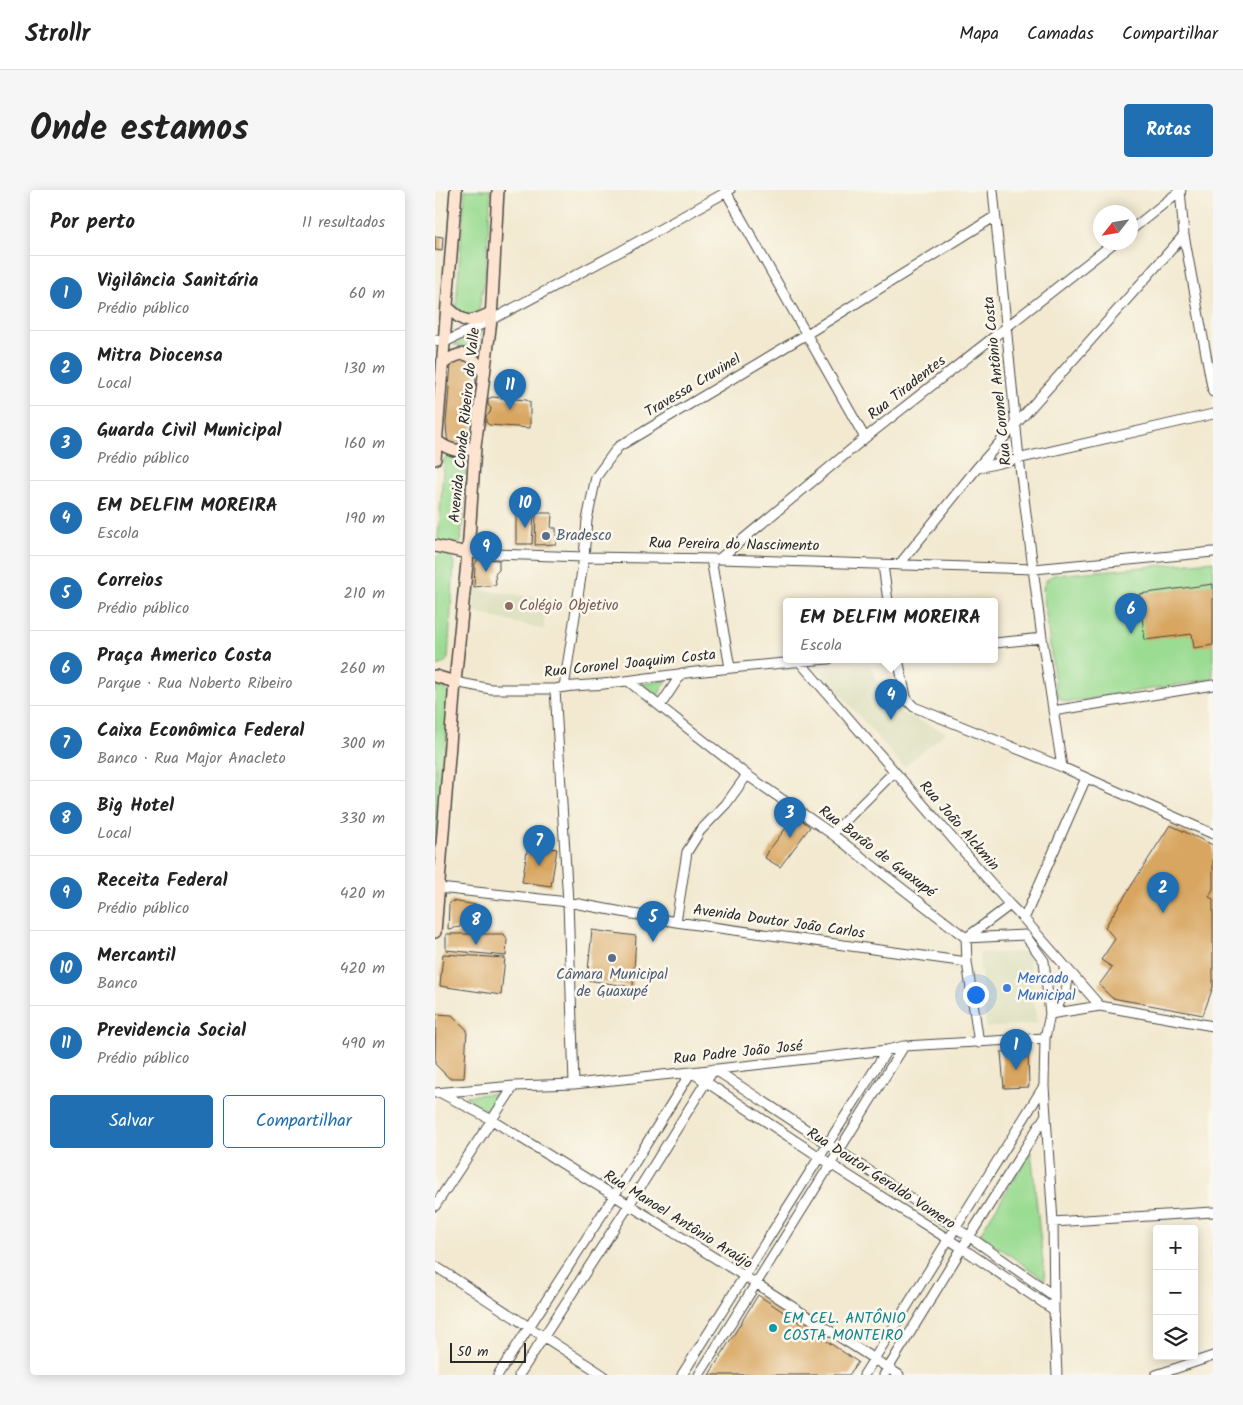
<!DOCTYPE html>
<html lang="pt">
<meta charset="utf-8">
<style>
:root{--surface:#fff;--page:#f6f6f6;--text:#222;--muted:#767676;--line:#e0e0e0;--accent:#1f6fb2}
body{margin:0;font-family:Kalam,sans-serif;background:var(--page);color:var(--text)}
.controls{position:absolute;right:15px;bottom:15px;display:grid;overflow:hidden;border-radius:5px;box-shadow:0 2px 12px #0003}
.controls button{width:45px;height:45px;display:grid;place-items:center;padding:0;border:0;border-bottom:1px solid var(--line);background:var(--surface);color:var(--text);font:25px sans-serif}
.compass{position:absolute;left:658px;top:15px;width:45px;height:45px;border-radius:50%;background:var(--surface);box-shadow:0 2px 12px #0003;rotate:239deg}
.scale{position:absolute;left:15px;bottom:12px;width:76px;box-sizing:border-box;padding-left:5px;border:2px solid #2b2b2b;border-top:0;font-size:14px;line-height:18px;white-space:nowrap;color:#2b2b2b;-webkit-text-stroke:4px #fbf7ec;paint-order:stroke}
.you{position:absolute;left:540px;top:804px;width:18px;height:18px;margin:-12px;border:4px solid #fff;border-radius:50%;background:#1a73e8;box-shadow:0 0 0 8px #1a73e833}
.badge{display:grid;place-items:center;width:32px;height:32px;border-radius:50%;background:var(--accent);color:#fff;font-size:16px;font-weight:700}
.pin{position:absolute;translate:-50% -41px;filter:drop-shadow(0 1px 2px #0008)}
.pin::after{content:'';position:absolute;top:26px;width:18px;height:15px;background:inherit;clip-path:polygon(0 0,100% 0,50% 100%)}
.popup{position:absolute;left:348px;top:408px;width:215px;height:65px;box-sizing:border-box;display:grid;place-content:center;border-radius:5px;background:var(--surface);filter:drop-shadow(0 1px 4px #0005);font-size:16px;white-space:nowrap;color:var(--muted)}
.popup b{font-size:19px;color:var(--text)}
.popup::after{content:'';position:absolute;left:50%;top:100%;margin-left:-10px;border:10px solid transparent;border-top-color:var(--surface)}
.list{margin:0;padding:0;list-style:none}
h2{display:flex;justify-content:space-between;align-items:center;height:65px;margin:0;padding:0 20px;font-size:21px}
h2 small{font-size:16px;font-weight:400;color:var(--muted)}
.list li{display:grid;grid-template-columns:32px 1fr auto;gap:15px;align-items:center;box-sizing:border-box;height:75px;padding:0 20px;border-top:1px solid var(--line)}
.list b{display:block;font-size:19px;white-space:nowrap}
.list p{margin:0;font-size:16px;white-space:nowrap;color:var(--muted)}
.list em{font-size:16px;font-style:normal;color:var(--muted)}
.actions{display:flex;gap:10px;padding:15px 20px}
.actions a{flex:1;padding:11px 0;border:1px solid var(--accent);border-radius:5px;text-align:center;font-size:18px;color:var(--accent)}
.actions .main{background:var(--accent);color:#fff}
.icon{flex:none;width:28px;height:28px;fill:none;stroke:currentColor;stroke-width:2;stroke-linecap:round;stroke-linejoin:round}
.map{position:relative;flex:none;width:778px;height:1185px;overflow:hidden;border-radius:5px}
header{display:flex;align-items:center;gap:30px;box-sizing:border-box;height:70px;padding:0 25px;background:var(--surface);border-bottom:1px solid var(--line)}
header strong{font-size:24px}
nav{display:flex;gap:28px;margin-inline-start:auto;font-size:18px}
.intro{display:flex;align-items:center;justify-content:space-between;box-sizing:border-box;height:120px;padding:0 30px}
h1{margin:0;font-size:35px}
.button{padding:12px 22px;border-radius:5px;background:var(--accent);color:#fff;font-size:18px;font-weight:700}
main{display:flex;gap:30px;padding:0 30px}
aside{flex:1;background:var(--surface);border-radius:5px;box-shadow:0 2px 12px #0003}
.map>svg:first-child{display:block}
.built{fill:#dbdebc}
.green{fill:#9bdc93;stroke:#63845f}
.building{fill:#d8a661}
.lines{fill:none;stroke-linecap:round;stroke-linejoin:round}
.minor-casing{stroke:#494844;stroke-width:11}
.secondary-casing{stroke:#494844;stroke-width:14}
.minor{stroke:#fff;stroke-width:9}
.secondary{stroke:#fde4d0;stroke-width:11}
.service-dot{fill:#5c6f8a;stroke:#fbf7ec;stroke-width:2}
.education-dot{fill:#8d6e63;stroke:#fbf7ec;stroke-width:2}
.shop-dot{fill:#3f7fe0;stroke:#fbf7ec;stroke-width:2}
.culture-dot{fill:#0f9aa8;stroke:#fbf7ec;stroke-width:2}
.labels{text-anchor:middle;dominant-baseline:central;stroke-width:5;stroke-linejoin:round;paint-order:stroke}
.street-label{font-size:15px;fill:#2b2b2b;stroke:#fbf7ec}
.service-label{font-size:15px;fill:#4e5e75;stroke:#fbf7ec;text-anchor:start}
.education-label{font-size:15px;fill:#785e54;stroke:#fbf7ec;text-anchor:start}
.shop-label{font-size:15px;fill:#366cbe;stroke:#fbf7ec;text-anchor:start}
.culture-label{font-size:15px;fill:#0d838f;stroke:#fbf7ec;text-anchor:start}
</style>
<header>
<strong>Strollr</strong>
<nav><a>Mapa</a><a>Camadas</a><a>Compartilhar</a></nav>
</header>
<div class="intro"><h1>Onde estamos</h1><a class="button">Rotas</a></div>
<main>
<aside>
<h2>Por perto<small>11 resultados</small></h2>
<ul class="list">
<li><span class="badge">1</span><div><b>Vigilância Sanitária</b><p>Prédio público</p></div><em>60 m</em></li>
<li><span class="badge">2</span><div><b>Mitra Diocensa</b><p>Local</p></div><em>130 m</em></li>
<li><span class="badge">3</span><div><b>Guarda Civil Municipal</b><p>Prédio público</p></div><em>160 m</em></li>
<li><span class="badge">4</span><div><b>EM DELFIM MOREIRA</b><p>Escola</p></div><em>190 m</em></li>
<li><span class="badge">5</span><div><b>Correios</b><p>Prédio público</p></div><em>210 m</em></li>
<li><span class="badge">6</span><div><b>Praça Americo Costa</b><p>Parque · Rua Noberto Ribeiro</p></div><em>260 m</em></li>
<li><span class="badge">7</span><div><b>Caixa Econômica Federal</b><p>Banco · Rua Major Anacleto</p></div><em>300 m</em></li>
<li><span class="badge">8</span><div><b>Big Hotel</b><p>Local</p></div><em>330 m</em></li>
<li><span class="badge">9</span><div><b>Receita Federal</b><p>Prédio público</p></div><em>420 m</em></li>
<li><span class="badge">10</span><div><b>Mercantil</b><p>Banco</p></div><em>420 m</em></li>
<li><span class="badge">11</span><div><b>Previdencia Social</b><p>Prédio público</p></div><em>490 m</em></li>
</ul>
<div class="actions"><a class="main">Salvar</a><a>Compartilhar</a></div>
</aside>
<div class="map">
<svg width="778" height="1185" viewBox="0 0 778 1185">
<rect width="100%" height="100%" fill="#fbf7ec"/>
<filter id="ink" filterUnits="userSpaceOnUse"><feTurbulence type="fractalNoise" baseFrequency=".02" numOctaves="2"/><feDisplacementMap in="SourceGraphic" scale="10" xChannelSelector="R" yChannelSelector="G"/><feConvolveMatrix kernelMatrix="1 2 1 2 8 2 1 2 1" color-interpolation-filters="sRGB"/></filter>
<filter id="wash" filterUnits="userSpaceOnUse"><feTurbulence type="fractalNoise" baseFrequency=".0096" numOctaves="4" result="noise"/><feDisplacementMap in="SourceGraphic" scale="20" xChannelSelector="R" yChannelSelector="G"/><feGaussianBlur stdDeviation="1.12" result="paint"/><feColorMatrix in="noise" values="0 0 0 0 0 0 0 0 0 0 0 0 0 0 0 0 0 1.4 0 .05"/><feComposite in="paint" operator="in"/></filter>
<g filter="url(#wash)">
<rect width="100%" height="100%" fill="#f2e9d0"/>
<path class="built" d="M40,399L110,409L109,440L38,422Z
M435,476L455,518L511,542L469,577L384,480Z
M593,762L602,833L551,838L544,763Z"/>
<path class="green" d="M30,0H56L50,86L44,120L37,125L30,126L21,117Z
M46,141L44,159L19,155Z
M16,263L27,264L32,269L26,352L20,356L7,354L3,349L9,269Z
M8,363L16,367L19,373L13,468C10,473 6,476 0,475V368L2,366Z
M778,371V489L636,512C628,512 623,509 621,501L608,400C609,392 612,388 619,385Z
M232,490L222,507L206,494Z
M0,497C8,497 12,500 15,507L0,678Z
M71,902L54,923L30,906Z
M596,962L610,1090L545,1044Z"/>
<g id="blocks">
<path class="building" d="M0,46L8,47L7,61L0,60Z
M30,169L40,182L41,192L40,222L35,249L31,255L24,257L14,253L12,247L11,233L16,175L19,171Z
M57,207L91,210L95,212V238L54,235L51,232V226L55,223L56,218L53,215V209Z
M81,322L99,323L97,354H81Z
M101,323H117L116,338H121V354L100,355Z
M43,369L64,370V380L60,384L61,395L39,397L40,374Z
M778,394V455L759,458L757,444L710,450L704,404Z
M361,625L375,637L345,677L330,668L334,660Z
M735,635L778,655V699L774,707L778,709V797L768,825L677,808L664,795L677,777L666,770L680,749L670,737Z
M93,655L122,659L116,696L87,692Z
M17,711L42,715L41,726L27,724L25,737L13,739L14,714Z
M157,740L201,746L198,797L152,790Z
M11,744H69L72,749L71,766L11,760Z
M8,764L70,768L66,805L5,796Z
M1,824L17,825L32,840L29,888H14L0,874Z
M586,860L593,864L594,897L569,898L566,862Z
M323,1105L423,1172L414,1185H274Z"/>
</g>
</g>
<g filter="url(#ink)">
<use href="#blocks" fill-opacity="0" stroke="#494844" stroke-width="1"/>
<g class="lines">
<g class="minor-casing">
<path id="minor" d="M290,0L430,248
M558,0L584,269L607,448L627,577
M745,0L749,45L778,202
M696,40L746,0
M0,150L10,152L56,130L186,61L295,0
M543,278L778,224
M33,363L149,367L284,369L599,379L778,362
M276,369L295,478
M284,369L430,248L680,52
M448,375L453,411
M464,375L542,278L749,45
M560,453L607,448
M463,469L471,507L474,512L479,517L627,577L778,644
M364,471L575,715L589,729L665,816
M193,491L312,585L397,644L531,748
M20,492L56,499H120C139,494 158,496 177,493C249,482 322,475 394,469
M129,497L149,367L152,330L161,287L183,257L372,144L559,27
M120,499L133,712L139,894
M225,516L247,483
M618,521L778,495
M397,644L459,582
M4,698L133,712L241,732L532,772
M589,729L651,588
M241,732L252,662L265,641L291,614L312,585
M531,748L590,745L609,771L615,824L610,848L609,896L618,1032L619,1120L622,1185
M531,748L532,772L544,853
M531,748L575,715
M615,824L665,816L778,836
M615,824C629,807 637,801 629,778
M0,903L79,896L139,894L256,882L452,860L469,856L610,848
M6,903L57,930L322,1094L464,1185
M0,1016L79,896
M618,1032L778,1022
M0,1076L168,1185
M63,1185L179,1006L256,882L397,975L527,1058L619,1120
M84,1185L194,1015L279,879L535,1047L619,1106
M247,1185L452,860
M264,1185L469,856
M429,1185L609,896
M449,1185L527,1058L611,925
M721,1185L778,1166"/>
</g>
<g class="secondary-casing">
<path id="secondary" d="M13,118C31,134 34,134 56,123
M9,173C29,157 37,164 49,183
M2,251C15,261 24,263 40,257
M0,269L21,0
M0,356L33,363
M0,486L20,492
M0,742L20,492L33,363L40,257L56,130L63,0"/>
</g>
<use href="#minor" class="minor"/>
<use href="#secondary" class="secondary"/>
</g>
</g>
<g class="service-dot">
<circle cx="111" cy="346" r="5"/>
<circle cx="177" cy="768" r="5"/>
</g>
<circle class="education-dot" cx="74" cy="416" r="5"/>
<circle class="shop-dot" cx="572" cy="798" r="5"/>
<circle class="culture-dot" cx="338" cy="1138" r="5"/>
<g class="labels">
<g class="street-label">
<text transform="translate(563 191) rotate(-96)">Rua Coronel Antônio Costa</text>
<text transform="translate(258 196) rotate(-31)">Travessa Cruvinel</text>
<text transform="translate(472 198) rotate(-38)">Rua Tiradentes</text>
<text transform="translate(30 235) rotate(-84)">Avenida Conde Ribeiro do Valle</text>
<text transform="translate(299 355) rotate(1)">Rua Pereira do Nascimento</text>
<text transform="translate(195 474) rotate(-6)">Rua Coronel Joaquim Costa</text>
<text transform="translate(524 636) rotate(49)">Rua João Alckmin</text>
<text transform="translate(442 662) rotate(37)">Rua Barão de Guaxupé</text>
<text transform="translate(344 732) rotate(8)">Avenida Doutor João Carlos</text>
<text transform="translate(303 863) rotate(-6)">Rua Padre João José</text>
<text transform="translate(446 989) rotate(33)">Rua Doutor Geraldo Vomero</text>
<text transform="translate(243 1030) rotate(32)">Rua Manoel Antônio Araújo</text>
</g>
<g class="service-label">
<text x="121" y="346">Bradesco</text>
<text x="177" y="785" text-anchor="middle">Câmara Municipal<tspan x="177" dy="17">de Guaxupé</tspan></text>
</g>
<g class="education-label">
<text x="84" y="416">Colégio Objetivo</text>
</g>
<g class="shop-label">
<text x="582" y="789">Mercado<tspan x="582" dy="17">Municipal</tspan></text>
</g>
<g class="culture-label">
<text x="348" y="1129">EM CEL. ANTÔNIO<tspan x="348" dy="17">COSTA MONTEIRO</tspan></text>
</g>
</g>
</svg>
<div class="controls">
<button>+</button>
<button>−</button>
<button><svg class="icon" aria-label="layers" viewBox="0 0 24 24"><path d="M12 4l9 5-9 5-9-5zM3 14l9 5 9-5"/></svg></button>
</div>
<svg class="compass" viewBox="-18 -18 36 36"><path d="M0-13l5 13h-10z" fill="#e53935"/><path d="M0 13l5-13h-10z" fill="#767676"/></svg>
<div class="scale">50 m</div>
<div class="you"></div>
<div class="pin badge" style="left:581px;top:880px">1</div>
<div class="pin badge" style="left:728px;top:723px">2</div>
<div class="pin badge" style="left:355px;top:648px">3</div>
<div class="pin badge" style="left:456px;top:530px">4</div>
<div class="popup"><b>EM DELFIM MOREIRA</b>Escola</div>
<div class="pin badge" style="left:218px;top:752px">5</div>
<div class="pin badge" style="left:696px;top:444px">6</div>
<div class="pin badge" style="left:104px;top:676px">7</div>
<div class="pin badge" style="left:41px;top:755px">8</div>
<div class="pin badge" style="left:51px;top:382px">9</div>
<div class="pin badge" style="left:90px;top:338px">10</div>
<div class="pin badge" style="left:75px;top:220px">11</div>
</div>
</main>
